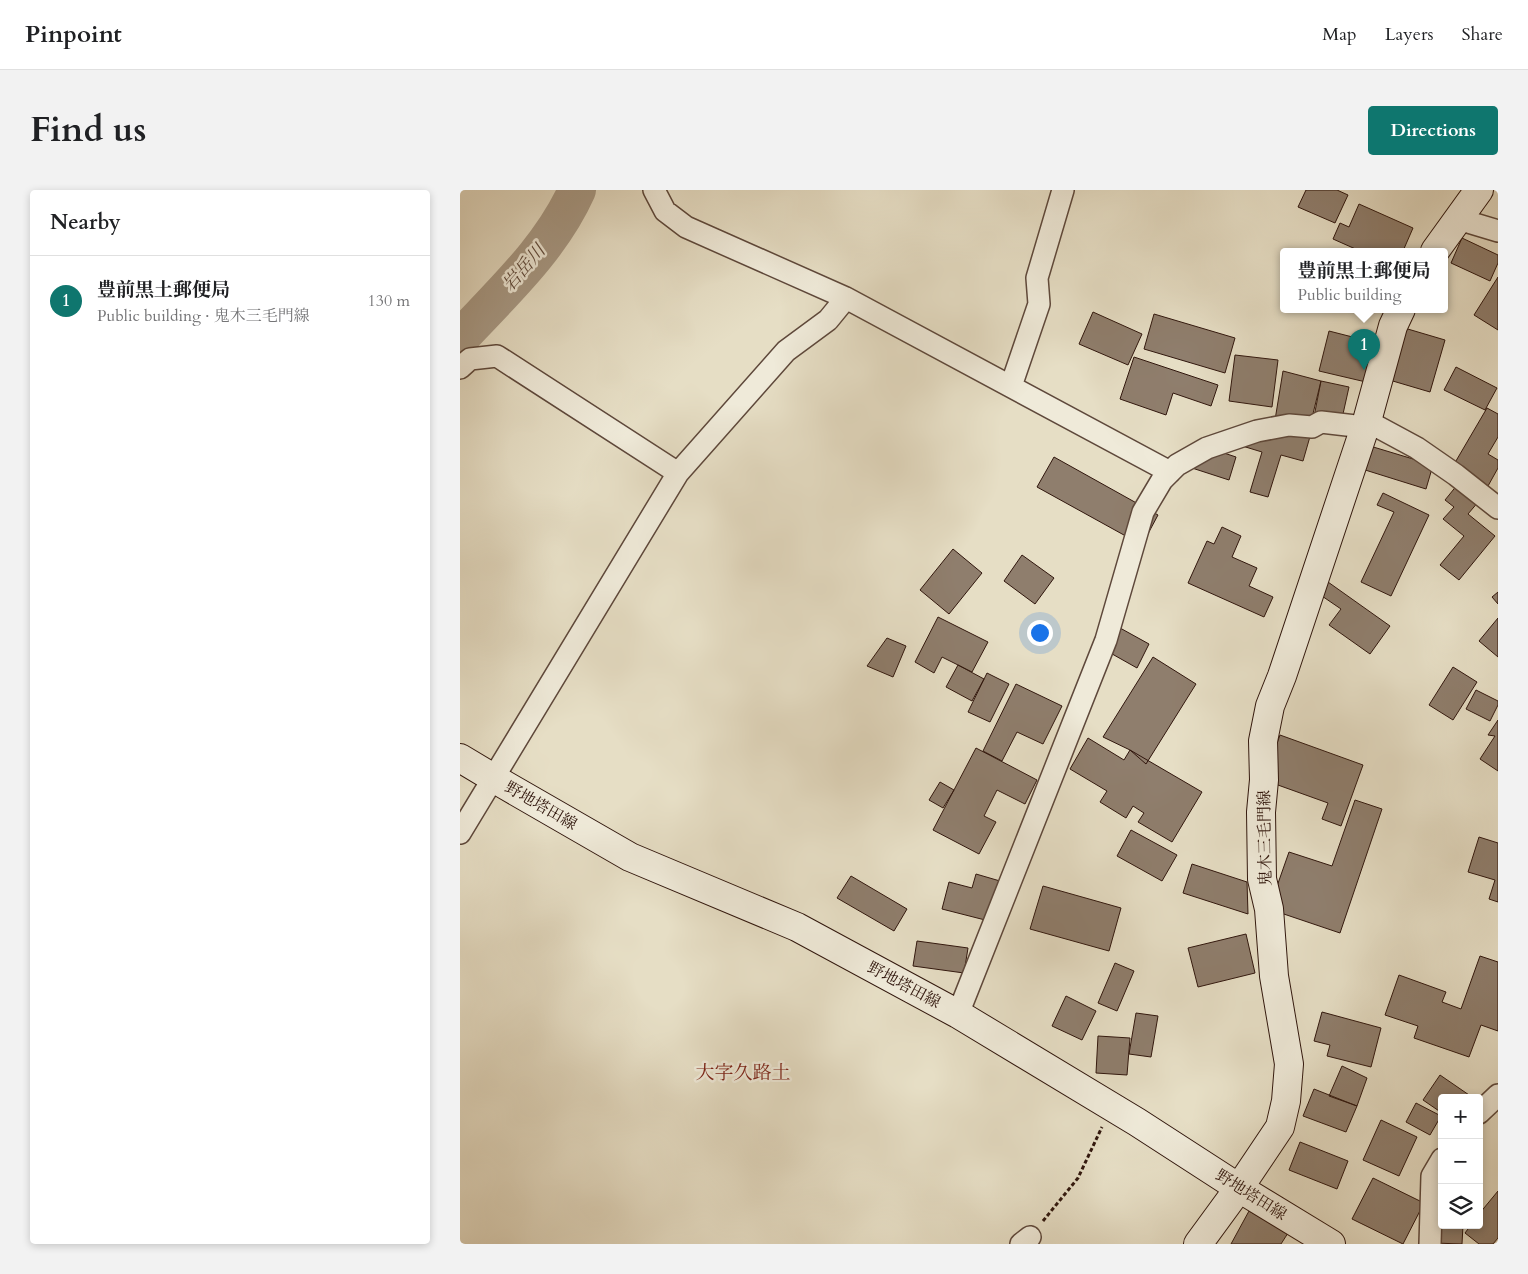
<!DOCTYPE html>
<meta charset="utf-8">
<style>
:root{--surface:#fff;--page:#f2f2f2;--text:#202124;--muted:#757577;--line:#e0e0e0;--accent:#0f766e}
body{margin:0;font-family:Cardo,"Noto Serif JP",serif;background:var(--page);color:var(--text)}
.controls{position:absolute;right:15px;bottom:15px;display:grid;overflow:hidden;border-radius:5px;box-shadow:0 2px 8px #0003}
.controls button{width:45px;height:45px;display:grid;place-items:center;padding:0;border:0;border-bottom:1px solid var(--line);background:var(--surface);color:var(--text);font:25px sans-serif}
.you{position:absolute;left:579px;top:442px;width:18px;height:18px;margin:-12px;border:4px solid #fff;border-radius:50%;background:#1a73e8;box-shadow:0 0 0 8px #1a73e833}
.badge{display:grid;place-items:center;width:32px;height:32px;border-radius:50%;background:var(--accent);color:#fff;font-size:16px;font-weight:700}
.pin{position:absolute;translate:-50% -41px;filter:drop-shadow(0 1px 2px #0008)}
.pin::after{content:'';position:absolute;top:26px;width:18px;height:15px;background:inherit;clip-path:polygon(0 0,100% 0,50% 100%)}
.popup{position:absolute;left:820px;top:58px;width:168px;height:65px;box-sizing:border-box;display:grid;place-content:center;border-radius:5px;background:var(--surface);filter:drop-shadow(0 1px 4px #0005);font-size:16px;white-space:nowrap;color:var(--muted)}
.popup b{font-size:19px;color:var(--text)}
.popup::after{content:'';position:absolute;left:50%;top:100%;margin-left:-10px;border:10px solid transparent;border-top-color:var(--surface)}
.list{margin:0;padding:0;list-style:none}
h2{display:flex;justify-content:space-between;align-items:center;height:65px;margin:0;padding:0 20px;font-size:21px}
h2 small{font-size:16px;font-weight:400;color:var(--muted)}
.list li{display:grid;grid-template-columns:32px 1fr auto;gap:15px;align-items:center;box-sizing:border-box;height:90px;padding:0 20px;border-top:1px solid var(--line)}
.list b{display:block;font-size:19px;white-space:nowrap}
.list p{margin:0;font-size:16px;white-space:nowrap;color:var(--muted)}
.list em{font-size:16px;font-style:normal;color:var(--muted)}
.icon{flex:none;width:28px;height:28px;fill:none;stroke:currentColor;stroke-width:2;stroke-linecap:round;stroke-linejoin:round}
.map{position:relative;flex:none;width:1038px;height:1054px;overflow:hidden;border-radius:5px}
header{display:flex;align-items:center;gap:30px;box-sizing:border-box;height:70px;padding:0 25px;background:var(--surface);border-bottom:1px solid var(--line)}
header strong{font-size:24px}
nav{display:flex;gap:28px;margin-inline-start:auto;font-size:18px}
.intro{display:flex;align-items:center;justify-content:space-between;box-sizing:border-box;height:120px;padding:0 30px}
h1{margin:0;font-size:35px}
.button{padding:12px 22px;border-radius:5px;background:var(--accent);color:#fff;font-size:18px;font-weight:700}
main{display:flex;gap:30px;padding:0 30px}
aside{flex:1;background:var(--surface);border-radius:5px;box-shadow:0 2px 8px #0003}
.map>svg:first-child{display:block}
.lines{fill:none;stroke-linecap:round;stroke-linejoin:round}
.river{stroke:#a89a86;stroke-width:38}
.building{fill:#8f7e6d;stroke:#30160d}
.street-casing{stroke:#5e483b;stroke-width:24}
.secondary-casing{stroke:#30160d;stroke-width:30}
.path{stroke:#30160d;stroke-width:3;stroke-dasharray:4 2.5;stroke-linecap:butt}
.street{stroke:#efead9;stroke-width:21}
.secondary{stroke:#efead9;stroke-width:28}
.labels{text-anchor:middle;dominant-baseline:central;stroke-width:5;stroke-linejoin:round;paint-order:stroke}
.street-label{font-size:16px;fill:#30160d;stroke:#efead9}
.water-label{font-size:18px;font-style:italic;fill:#604b3d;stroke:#efead9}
.quarter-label{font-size:19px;fill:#7a1f14;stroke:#efead9}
</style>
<header>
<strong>Pinpoint</strong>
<nav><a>Map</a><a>Layers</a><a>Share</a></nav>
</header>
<div class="intro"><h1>Find us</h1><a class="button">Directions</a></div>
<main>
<aside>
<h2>Nearby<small></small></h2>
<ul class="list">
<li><span class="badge">1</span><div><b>豊前黒土郵便局</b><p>Public building · 鬼木三毛門線</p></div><em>130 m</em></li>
</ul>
</aside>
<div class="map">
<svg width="1038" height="1054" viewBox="0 0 1038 1054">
<rect width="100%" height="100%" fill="#e6dec5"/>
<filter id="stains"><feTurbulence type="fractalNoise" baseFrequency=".004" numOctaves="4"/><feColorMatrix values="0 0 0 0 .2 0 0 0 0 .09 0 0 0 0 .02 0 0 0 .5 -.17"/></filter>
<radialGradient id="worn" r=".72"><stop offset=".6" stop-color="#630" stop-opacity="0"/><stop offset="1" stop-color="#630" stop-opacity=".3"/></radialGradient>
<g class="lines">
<path class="river" d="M0,148C43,102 91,58 117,0"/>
</g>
<path class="building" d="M846,0H877L888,5L875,33L838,17Z
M899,14L953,38L943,61H925L920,59L919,61H900L873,49L880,33L889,37Z
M1002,48L1038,65V73L1030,91L991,73Z
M1038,87V140L1014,125Z
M633,122L682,144L668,175L619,154Z
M694,124L775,148L765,183L684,159Z
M941,137L985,150L970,202L926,189Z
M869,141L916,153L906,192L859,181Z
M775,165L818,170L812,217L769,211Z
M674,167L758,195L751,216L713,203L706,225L660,209Z
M996,177L1037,198L1025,220L984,200Z
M823,181L861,191L850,236L815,230Z
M861,191L889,197L879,242L852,237Z
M1027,218L1038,224V247L1028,264L1038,270V278L1028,296L993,276Z
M804,230L851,243L843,271L821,265L808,307L790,302L802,262L779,255Z
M740,255L776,267L769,290L732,278Z
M910,256L973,275L966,299L902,279Z
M594,267L698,325L682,355L577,297Z
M998,294L1019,311L1008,324L1035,346L999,390L980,375L1004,346L983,329L994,317L985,310Z
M923,303L969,325L931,406L901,392L934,322L917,315Z
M762,337L781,346L772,367L797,378L789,396L813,407L804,427L728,393L747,351L754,354Z
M493,359L522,383L489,424L460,400Z
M562,365L594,388L575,414L544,391Z
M868,392L930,436L910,464L869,435L881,419L859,404Z
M1038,402V414L1032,407Z
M478,427L528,452L512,482L482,467L474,483L455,472Z
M1038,428V467L1019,451Z
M651,433L689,454L677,478L638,456Z
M427,448L446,456L433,487L407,476Z
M693,467L736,494L686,574L670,560L643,547Z
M498,475L524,489L512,511L486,497Z
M993,477L1017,492L993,530L969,515Z
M527,483L549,494L530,532L508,522Z
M556,494L602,516L583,554L557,542L542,571L523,561Z
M1016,500L1038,511V515L1030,531L1006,519Z
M1038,530V581L1020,569L1035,546L1028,545Z
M820,545L903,575L881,636L862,629L868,613L804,590Z
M628,548L664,570L670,560L742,602L712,652L678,632L684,623L673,616L666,628L640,612L647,601L610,579Z
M516,558L577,590L565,614L537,600L524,626L536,632L519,664L473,640Z
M480,592L494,600L483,618L469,610Z
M895,610L922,619L880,743L809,719L829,662L872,676Z
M671,640L717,665L702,691L657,666Z
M1019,647L1038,653V712L1029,709L1035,690L1008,682Z
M732,674L787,692L788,724L723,703Z
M516,684L540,691L529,731L482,719L489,692L512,698Z
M391,686L447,719L434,741L377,708Z
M583,696L661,718L649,761L570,739Z
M786,744L795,783L738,797L728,758Z
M457,751L508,758L504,783L453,776Z
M1020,766L1038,772V841L1021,835L1009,867L954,848L958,836L925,825L939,785L986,802L982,812L1001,819Z
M655,773L674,781L657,821L638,813Z
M606,806L636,821L622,850L592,836Z
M862,822L921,838L911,877L867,866L870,855L854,851Z
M676,823L698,826L691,867L669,864Z
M638,846L670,848L667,885L636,883Z
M882,876L907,888L897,916L869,906Z
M980,885L1012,907L982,908V923L963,910Z
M854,899L897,916L886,942L843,926Z
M956,913L981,926L970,945L946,932Z
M921,930L957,947L939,986L903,970Z
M840,952L888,971L877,999L829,980Z
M913,988L964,1013L943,1054L892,1029Z
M982,997V1035H1003L1002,1054L974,1053Z
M1038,1001V1048L1033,1054H1019L1005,1043L1011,1035H1019V1024Z
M789,1021L828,1043L821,1054H771Z"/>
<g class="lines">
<g class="street-casing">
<path id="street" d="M194,0L205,21L226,37L386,108L710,282
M998,29L1038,41
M0,178L10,169L37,166L218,283
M551,196L579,114L577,88L603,0
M907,231L957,258L996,285L1038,318
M0,643L218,283L326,161L368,130L386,108
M498,824L646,450L683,322L702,290L717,275L747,258L797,241L829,235L852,237L861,232L904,237
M1019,923L1038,905
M561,1054L570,1047
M970,1054L972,986L982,969"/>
</g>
<g class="secondary-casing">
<path id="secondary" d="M975,61L1019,0
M0,568L45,595L170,667L337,737L498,824L677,932L779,998L871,1054
M738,1054L779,998L820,937L826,911L829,874L814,786L809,719L802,689L801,622L804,590L803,551L810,516L822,486L907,231L933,136L941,119"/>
</g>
<path class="path" d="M583,1031L618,988L642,937"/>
<use href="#street" class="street"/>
<use href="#secondary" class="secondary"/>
</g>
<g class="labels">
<g class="street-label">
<text transform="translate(81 616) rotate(30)">野地塔田線</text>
<text transform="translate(805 648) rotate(-91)">鬼木三毛門線</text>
<text transform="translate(444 795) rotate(28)">野地塔田線</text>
<text transform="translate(791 1005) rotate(32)">野地塔田線</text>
</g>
<g class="water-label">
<text transform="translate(64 78) rotate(-49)">岩岳川</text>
</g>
<g class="quarter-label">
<text x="283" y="883">大字久路土</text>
</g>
</g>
<rect width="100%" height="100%" filter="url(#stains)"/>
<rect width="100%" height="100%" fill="url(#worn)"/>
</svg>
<div class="controls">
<button>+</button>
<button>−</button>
<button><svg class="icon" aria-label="layers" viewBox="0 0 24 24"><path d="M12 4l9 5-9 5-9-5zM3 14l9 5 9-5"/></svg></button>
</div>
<div class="you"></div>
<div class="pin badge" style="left:904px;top:180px">1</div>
<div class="popup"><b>豊前黒土郵便局</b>Public building</div>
</div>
</main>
